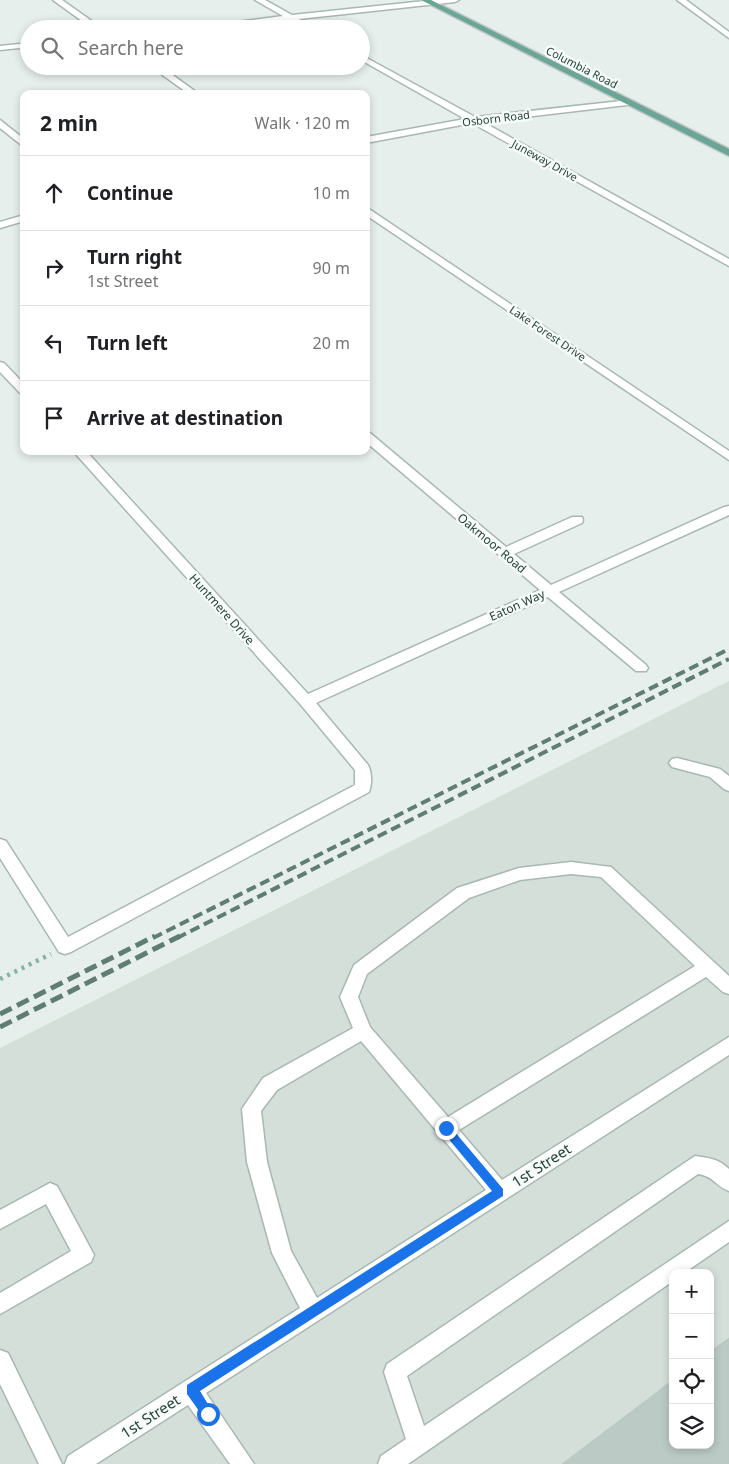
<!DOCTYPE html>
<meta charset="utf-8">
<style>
:root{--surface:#fff;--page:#f2f2f2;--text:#202124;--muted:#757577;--line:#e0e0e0}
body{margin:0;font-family:"Noto Sans",sans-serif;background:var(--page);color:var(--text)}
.controls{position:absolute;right:15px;bottom:15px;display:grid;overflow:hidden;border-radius:10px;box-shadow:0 2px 8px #0003}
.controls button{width:45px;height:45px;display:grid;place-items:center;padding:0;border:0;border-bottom:1px solid var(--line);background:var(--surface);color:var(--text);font:25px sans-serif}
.stop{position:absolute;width:15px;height:15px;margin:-11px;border:4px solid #1a73e8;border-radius:50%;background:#fff}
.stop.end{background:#1a73e8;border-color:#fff;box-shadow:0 1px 5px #0008}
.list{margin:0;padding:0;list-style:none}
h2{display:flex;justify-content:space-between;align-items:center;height:65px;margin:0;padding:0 20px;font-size:21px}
h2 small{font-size:16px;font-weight:400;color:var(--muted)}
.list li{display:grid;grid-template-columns:32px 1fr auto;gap:15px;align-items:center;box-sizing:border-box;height:75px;padding:0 20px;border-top:1px solid var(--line)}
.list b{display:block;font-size:19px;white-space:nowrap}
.list p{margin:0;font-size:16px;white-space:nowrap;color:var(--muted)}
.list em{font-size:16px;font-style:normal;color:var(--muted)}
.icon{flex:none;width:28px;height:28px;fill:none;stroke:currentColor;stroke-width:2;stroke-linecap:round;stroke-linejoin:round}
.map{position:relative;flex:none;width:729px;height:1464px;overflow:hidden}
.search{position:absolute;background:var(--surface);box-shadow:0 2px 8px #0003;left:20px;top:20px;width:350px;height:55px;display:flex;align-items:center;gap:12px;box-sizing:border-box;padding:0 18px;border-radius:28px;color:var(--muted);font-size:19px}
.panel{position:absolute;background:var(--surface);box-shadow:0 2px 8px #0003;left:20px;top:90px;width:350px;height:365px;border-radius:10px}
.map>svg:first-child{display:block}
.built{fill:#d4dfda;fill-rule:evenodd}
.building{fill:#bbcac4;stroke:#b8c9c2}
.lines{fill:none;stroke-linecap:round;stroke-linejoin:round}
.minor-casing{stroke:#a8b8b2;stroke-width:3}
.major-casing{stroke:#c2cac8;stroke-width:3}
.path{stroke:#86b3a5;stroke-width:4.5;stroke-dasharray:3 5;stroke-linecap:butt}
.minor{fill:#fff;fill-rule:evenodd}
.major{fill:#6aa596;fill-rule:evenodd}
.rail-far1{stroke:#5f7d75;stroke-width:4;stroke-dasharray:10 5;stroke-linecap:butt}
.rail{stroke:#5f7d75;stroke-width:5;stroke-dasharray:13 6;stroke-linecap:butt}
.route{fill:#1a73e8}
.labels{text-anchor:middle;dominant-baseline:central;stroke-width:5;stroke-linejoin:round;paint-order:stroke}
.far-street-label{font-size:11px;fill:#24423a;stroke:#f7fbf9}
.street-label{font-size:12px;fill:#24423a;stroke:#f7fbf9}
.near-street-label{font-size:15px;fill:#24423a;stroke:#f7fbf9}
</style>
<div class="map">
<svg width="729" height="1464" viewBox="0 0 729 1464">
<rect width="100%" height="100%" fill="#e6efeb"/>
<path class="built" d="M729,681V1464H0V1048ZM673,1273H710V1445H673Z"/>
<path class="building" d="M729,1338V1464H562L673,1380V1445H710V1352Z"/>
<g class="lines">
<g class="minor-casing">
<path id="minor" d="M53,0H62L103,29H93Z
M255,0H265L292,15L434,0H459L455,2L299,19L315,29H305L290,20L212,29H184L283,16Z
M677,0H686L729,32V38Z
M29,43V47L0,50V46Z
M361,55L475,117L630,100V104L627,105L483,122L729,259V266L472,123L366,143V137L465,119L361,60Z
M150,66H160L199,94H189Z
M0,120L24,139V147L0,128Z
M366,207L729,451V460L366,215Z
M24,215V221L0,228V222Z
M0,362L4,363L24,384V394L20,393L0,372Z
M366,432L370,433L506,547L572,517H582L583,520L582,523L514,554L551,585L724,507L729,506V515L559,592L646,665L648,668L646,671H636L548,597L316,703L368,765C372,772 372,785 369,792L71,952L65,954L59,952L0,858V839L6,841L68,937L355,785V770L301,705L73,451H86L308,694L540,590L366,442Z
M677,758L720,769L729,776V791L724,789L710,777L672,767L669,763L672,759Z
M571,862L611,867L729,976V994L723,992L706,977L459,1130L502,1180L729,1037V1055L206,1393L254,1464H230L188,1405L96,1464H65L68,1456L300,1308L272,1253L247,1162L242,1109L263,1078L353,1028L340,997L354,965L457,888L519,868ZM571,874L601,877L695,966L448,1117L370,1027L358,997L367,974L469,898L520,880ZM361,1041L486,1190L317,1298L291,1251L267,1162L261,1111L277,1090Z
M695,1156C709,1158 719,1159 729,1169V1191C714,1185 715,1177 698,1174L407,1376L424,1426L729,1221V1242L684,1273H673V1281L408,1464H378L381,1456L406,1439L384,1372L387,1364Z
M50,1183L57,1186L94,1255L91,1262L0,1314V1293L71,1251L46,1204L0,1229V1210Z
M0,1350L8,1353L62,1464H39L0,1384Z"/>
</g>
<g class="major-casing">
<path id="major" d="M421,0H431L729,149V156Z"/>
</g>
<path class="path" d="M0,979L51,954"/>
<use href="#minor" class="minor"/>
<use href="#major" class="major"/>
<path class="rail-far1" d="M153,938L729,649
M177,938L729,659"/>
<path class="rail" d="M0,1014L155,936
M0,1027L180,936"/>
</g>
<path class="route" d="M446,1123L449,1125L503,1189V1196L200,1391L214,1414L212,1418H204L187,1394V1385L492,1191L442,1131V1125Z"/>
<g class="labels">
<g class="far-street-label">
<text transform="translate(582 67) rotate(27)">Columbia Road</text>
<text transform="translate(496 118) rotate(-7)">Osborn Road</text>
<text transform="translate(545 160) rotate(29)">Juneway Drive</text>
<text transform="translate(548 333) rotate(34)">Lake Forest Drive</text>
</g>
<g class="street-label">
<text transform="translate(492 543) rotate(40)">Oakmoor Road</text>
<text transform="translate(517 605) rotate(-24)">Eaton Way</text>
<text transform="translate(222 609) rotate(48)">Huntmere Drive</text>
</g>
<g class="near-street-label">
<text transform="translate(541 1165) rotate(-33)">1st Street</text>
<text transform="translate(150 1416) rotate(-33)">1st Street</text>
</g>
</g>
</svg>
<div class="controls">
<button>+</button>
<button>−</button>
<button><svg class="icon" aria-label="locate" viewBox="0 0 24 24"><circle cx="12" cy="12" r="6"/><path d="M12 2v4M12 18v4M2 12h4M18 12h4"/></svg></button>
<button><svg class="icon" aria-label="layers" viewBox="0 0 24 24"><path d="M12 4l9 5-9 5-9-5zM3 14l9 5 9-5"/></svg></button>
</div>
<div class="stop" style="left:208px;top:1414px"></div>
<div class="stop end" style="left:446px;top:1128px"></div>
<div class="search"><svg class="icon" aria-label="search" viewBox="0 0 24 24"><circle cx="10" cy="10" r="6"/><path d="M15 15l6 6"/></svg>Search here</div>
<section class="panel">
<h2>2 min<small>Walk · 120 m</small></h2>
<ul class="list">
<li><svg class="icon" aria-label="ahead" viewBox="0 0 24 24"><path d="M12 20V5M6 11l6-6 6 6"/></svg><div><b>Continue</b></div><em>10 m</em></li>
<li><svg class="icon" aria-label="right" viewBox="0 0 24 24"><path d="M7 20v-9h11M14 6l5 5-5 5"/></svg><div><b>Turn right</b><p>1st Street</p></div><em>90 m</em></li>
<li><svg class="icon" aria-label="left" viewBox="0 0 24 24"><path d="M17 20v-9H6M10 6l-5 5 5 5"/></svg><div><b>Turn left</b></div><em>20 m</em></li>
<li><svg class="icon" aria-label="arrive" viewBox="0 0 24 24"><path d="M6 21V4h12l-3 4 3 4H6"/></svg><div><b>Arrive at destination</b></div></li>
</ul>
</section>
</div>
